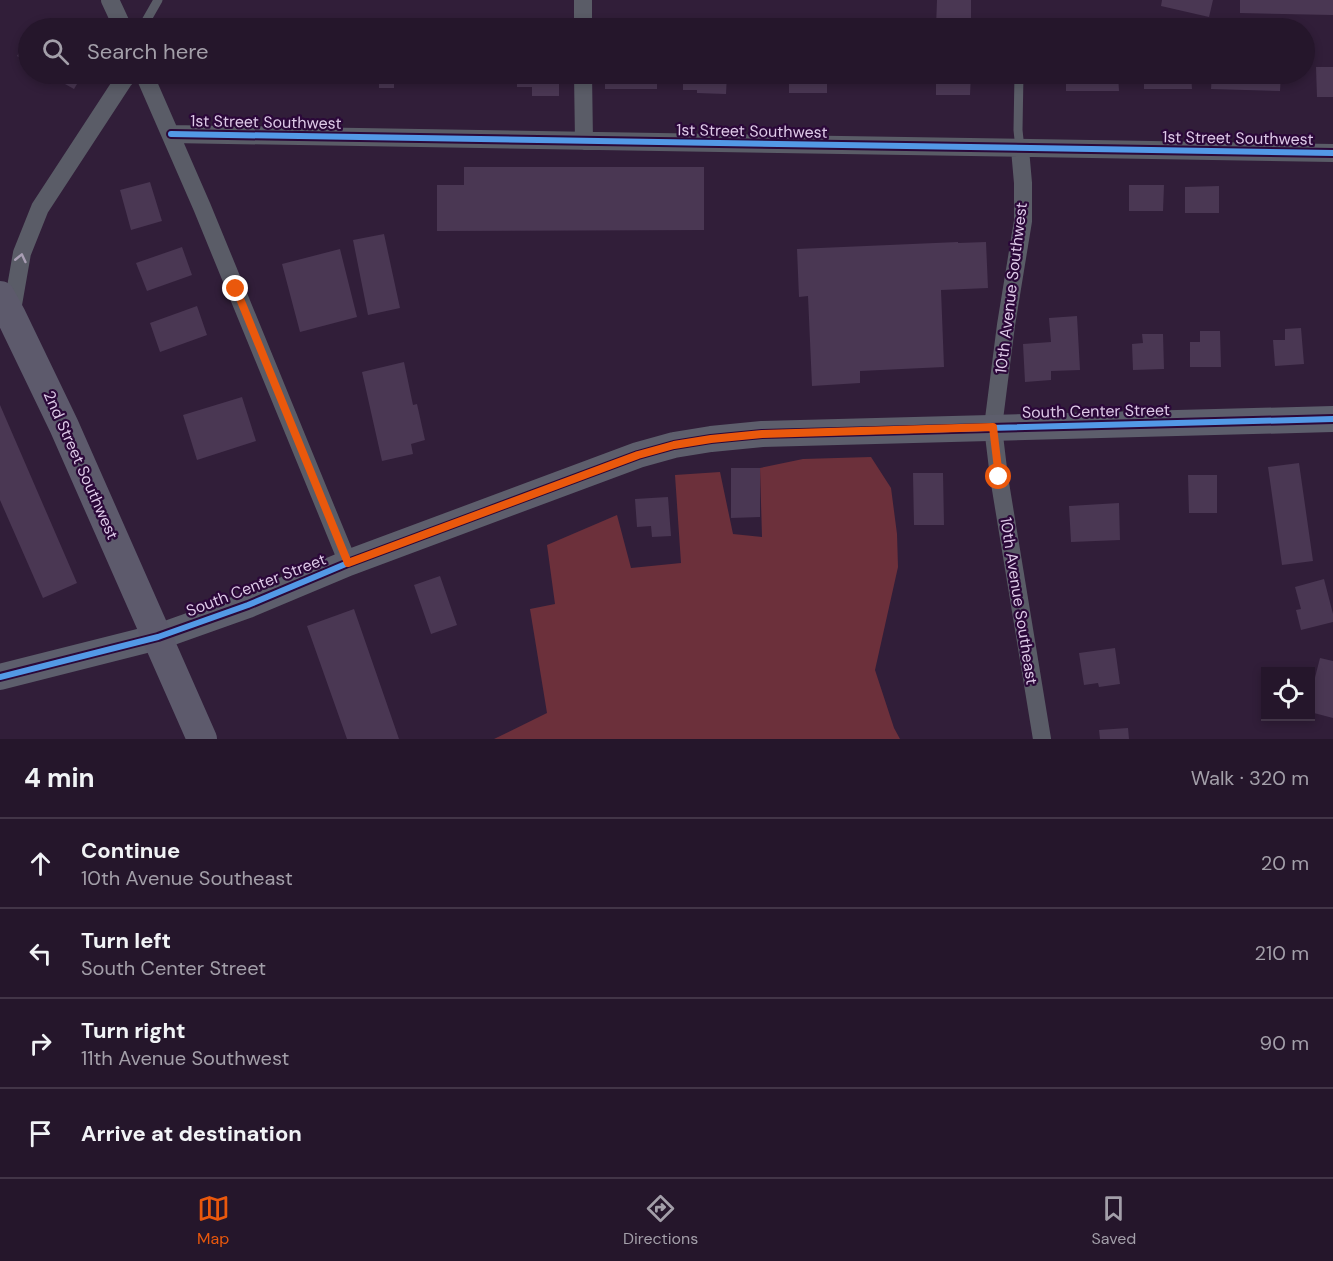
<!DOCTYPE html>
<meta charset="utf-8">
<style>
:root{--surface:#25162b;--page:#312337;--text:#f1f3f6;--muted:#a39fa9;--line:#423547;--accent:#ea580c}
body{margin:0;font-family:"DM Sans",sans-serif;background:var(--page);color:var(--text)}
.controls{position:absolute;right:18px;bottom:18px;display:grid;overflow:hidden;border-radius:0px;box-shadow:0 3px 9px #0003}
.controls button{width:54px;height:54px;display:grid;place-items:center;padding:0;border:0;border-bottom:2px solid var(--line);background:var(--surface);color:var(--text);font:30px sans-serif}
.stop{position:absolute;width:18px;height:18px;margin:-14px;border:4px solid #ea580c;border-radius:50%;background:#fff}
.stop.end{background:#ea580c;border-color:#fff;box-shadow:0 2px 6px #0008}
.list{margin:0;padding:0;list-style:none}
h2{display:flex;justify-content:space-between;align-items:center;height:78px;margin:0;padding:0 24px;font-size:26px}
h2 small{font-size:20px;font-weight:400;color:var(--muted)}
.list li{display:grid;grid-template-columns:39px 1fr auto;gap:18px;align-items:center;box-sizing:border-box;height:90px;padding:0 24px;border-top:2px solid var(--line)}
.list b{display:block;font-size:22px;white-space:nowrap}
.list p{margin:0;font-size:20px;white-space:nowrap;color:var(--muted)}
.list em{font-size:20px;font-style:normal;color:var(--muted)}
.icon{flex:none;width:33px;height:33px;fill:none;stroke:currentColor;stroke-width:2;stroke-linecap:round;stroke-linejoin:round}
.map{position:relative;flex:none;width:1333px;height:739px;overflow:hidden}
.search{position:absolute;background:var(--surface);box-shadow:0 3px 9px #0003;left:18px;right:18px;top:18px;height:66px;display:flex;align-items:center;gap:15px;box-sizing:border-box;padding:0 21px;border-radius:33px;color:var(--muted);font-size:22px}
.sheet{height:438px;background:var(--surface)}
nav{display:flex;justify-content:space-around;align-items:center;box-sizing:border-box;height:84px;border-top:2px solid var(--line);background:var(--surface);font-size:16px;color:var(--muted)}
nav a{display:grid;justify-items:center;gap:3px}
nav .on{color:var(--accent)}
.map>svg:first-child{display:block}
.green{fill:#6c303b}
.building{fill:#4a3753}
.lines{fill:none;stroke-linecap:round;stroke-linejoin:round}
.lane{stroke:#5a5c67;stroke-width:9}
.street{stroke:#5a5c67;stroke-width:18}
.secondary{stroke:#5d5e6c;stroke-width:26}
.primary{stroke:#5d5a6c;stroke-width:30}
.cycleway-casing{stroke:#2b0839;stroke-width:10}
.cycleway{stroke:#5399e6;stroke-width:6}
.oneway{stroke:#a99eb4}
.route{stroke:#ea580c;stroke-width:8}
.labels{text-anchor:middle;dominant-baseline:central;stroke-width:4.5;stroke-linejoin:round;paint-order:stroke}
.street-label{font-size:16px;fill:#decae8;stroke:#2b0839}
</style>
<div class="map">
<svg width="1333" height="739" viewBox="0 0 1333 739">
<rect width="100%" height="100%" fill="#311e39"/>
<path class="green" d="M871,457L891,488L897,534L898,567L875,670L894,728L900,739H494L547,713L530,609L555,604L547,545L617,515L631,568L681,563L675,475L720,472L733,534L762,537L760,468L803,459Z"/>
<path class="building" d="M937,0H971V28H936Z
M1162,0H1213L1209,17L1161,6Z
M1240,0H1333V15L1240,13Z
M28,37V63L17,56Z
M1316,67H1333V97H1317Z
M47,74H83L74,89Z
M350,74H394V88H379V80L350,81Z
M517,74H559V96H532V87H517Z
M605,74H657V89H605Z
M683,74H727L726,94L697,93V90H683Z
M789,74H827V93H789Z
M857,74H896V80L857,79Z
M936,74H971L970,95H936Z
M1066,74H1118L1119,91H1066Z
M1144,74H1191L1192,89H1144Z
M1212,74H1281L1280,91L1211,89Z
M464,167H704V230L437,231V185H464Z
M150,182L162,221L131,230L120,190Z
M1129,185H1164L1163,211H1129Z
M1219,186V213H1185V187Z
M384,234L400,308L368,315L353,240Z
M958,242V243L986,242L988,288L941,290L944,367L860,371V383L812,386L808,296L799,297L797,249Z
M182,247L192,275L147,291L136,263Z
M340,249L357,317L300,332L282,264Z
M197,306L207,335L160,352L150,323Z
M1077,316L1080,370L1051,371V380L1025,382L1023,344L1051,342L1049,318Z
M1301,328L1304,364L1275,366L1273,340H1285V329Z
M1200,331H1220L1221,367H1190V342H1200Z
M1142,334H1163L1164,369L1133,370L1132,344L1143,343Z
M404,362L413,405L417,404L425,440L411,444L413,454L382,461L362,372Z
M242,397L256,441L197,460L183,415Z
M0,405L77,583L43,598L0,500Z
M1299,463L1313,561L1282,565L1268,467Z
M731,468H760V517L731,518Z
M913,473H943L944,525H914Z
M1188,475H1217V513H1189Z
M668,497L671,536L652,537L651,526L637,527L635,499Z
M1119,503L1120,540L1071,542L1069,506Z
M440,576L457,625L431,634L414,585Z
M1324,579L1333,614V622L1301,630L1296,610L1301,609L1295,587Z
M354,609L399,739H347L307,626Z
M1115,648L1120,684L1099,687L1098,683L1084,685L1079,653Z
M1320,658L1333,661V718L1310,712V697Z
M1128,728L1129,739H1100L1099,730Z"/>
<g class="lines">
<path class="lane" d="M142,28L158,0
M1019,74L1018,130L1020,149"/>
<path class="street" d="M110,0L123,28
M583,28V0
M144,74L202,207L348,563
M583,74L584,141
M171,134L1333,153
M1020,149L1023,183V221L1006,325L993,427L999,477L1042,739
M11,316L22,253L40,208L123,81L129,74"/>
<path class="secondary" d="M0,677L158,637L248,605L348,563L638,455L674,445L711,439L762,434L1333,419"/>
<path class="primary" d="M0,296L11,316L64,426L202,739"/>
<g class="cycleway-casing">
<path id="cycleway" d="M171,134L1333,153
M0,677L158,637L248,605L348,563L638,455L674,445L711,439L762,434L1333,419"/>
</g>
<use href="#cycleway" class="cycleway"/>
</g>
<defs><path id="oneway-chevron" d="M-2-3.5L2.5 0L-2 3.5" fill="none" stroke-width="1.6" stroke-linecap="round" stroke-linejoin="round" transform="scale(1.5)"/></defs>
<use class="oneway" href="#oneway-chevron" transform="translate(21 258) rotate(-77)"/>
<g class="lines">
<path class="route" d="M236,289L348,563L638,455L674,445L711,439L762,434L993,427L999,477"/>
</g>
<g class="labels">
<g class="street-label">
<text transform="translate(266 122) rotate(1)">1st Street Southwest</text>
<text transform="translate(752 131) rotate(1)">1st Street Southwest</text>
<text transform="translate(1238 138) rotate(1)">1st Street Southwest</text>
<text transform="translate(1011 288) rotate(-83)">10th Avenue Southwest</text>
<text transform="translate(1096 411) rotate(-1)">South Center Street</text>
<text transform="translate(81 465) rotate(66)">2nd Street Southwest</text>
<text transform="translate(256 585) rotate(-21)">South Center Street</text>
<text transform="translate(1019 601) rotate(81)">10th Avenue Southeast</text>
</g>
</g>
</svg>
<div class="controls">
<button><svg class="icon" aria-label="locate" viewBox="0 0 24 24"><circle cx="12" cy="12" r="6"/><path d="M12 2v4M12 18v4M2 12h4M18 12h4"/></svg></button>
</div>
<div class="stop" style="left:999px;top:477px"></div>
<div class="stop end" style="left:236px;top:289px"></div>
<div class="search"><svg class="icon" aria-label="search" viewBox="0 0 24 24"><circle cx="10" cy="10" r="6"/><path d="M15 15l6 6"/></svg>Search here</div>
</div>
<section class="sheet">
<h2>4 min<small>Walk · 320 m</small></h2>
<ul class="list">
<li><svg class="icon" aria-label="ahead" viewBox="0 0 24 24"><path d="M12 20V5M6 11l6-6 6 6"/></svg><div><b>Continue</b><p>10th Avenue Southeast</p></div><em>20 m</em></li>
<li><svg class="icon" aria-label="left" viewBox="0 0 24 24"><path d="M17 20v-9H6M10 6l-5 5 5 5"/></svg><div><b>Turn left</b><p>South Center Street</p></div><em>210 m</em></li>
<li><svg class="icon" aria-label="right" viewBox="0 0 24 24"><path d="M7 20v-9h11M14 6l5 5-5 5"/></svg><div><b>Turn right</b><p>11th Avenue Southwest</p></div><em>90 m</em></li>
<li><svg class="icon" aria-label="arrive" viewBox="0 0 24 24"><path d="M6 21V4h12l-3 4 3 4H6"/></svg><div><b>Arrive at destination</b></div></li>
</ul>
</section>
<nav>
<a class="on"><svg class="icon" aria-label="map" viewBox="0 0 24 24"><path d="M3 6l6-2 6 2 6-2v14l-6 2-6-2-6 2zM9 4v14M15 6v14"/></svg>Map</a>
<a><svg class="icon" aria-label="directions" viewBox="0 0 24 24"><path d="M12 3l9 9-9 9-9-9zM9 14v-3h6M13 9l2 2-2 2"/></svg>Directions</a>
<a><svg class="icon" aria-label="saved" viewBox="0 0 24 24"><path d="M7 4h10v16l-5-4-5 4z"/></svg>Saved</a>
</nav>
